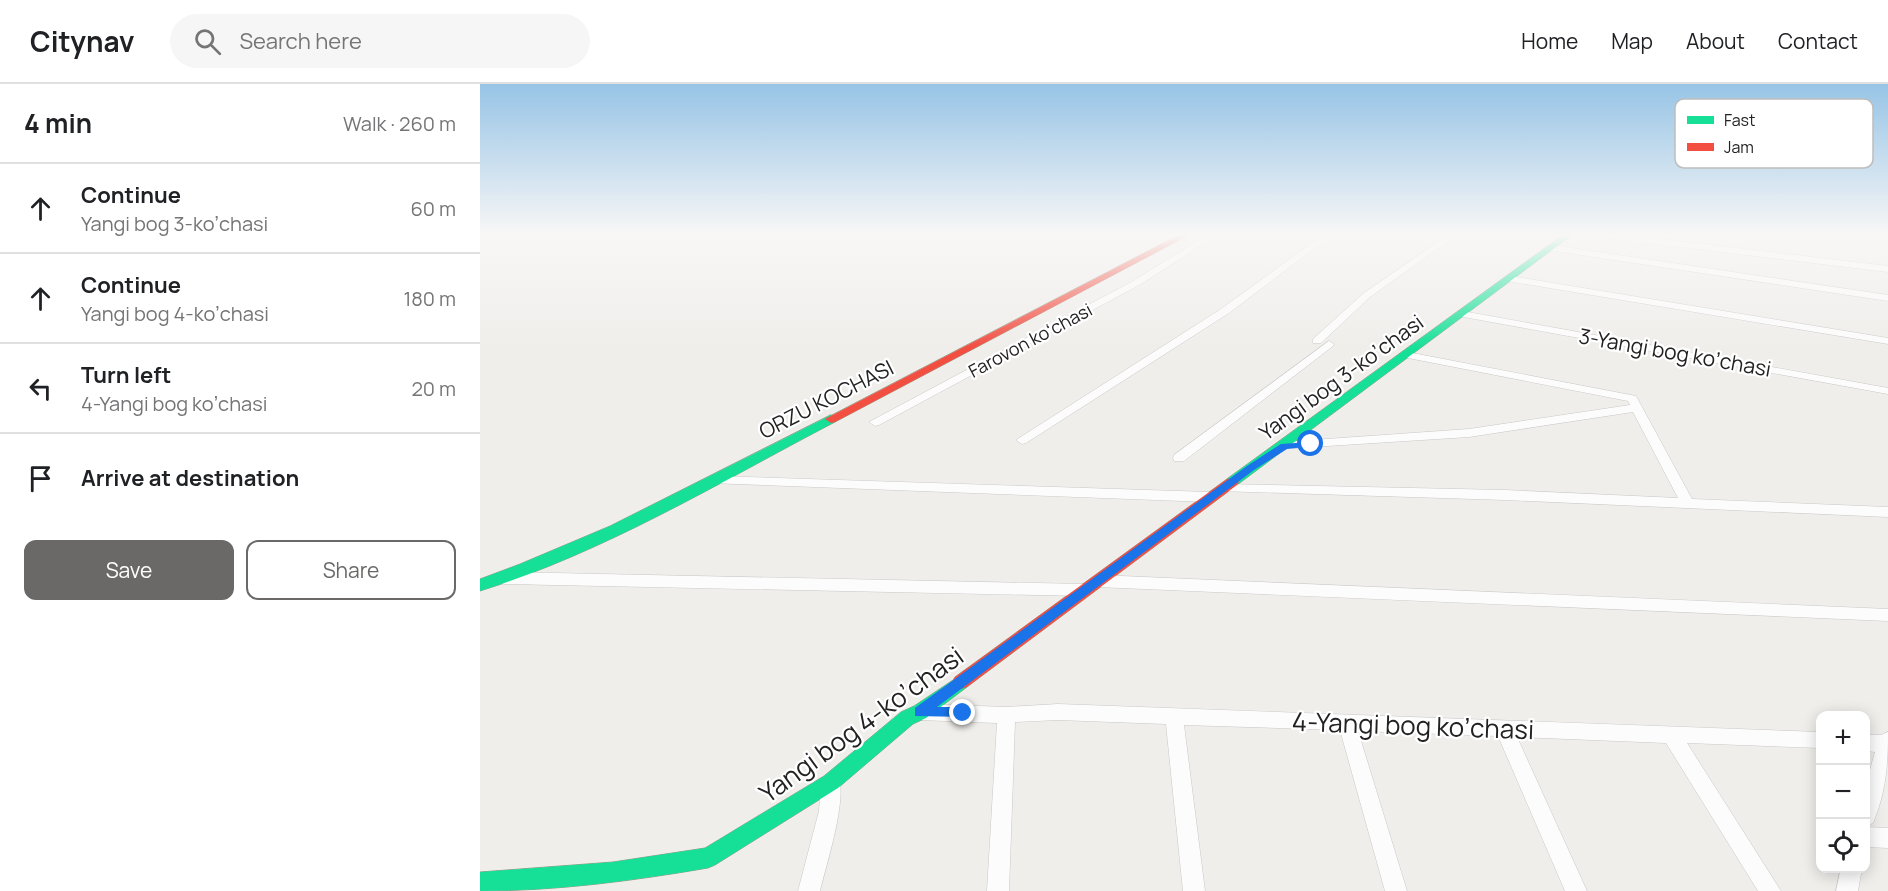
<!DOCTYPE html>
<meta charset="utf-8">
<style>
:root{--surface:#fff;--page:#f6f6f6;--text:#202124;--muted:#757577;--line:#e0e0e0;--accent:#6a6968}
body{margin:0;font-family:Manrope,sans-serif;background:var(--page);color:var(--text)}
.controls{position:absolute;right:18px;bottom:18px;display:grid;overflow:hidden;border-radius:12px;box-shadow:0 3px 15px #0003}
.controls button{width:54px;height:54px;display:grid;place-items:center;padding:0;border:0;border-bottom:2px solid var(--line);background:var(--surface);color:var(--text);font:30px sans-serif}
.stop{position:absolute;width:18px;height:18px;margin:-14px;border:4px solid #1a73e8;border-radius:50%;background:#fff}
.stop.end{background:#1a73e8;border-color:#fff;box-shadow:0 2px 6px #0008}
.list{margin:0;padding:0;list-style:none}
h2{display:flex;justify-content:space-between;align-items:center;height:78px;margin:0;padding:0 24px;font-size:26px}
h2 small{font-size:20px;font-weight:400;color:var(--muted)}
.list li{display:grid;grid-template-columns:39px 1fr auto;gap:18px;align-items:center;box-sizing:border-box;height:90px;padding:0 24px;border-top:2px solid var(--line)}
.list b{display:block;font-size:22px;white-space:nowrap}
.list p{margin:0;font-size:20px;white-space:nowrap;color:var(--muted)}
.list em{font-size:20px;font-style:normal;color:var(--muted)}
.actions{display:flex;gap:12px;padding:18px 24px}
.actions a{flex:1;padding:14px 0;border:2px solid var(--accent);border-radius:12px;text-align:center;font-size:21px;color:var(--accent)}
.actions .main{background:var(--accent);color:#fff}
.icon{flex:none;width:33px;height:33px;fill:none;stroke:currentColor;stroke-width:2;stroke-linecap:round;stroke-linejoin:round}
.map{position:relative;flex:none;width:1408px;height:807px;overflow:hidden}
header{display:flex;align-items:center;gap:36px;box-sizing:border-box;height:84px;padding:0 30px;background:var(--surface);border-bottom:2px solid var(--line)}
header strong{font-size:28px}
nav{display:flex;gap:33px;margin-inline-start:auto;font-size:21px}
.search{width:420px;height:54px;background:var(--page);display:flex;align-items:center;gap:15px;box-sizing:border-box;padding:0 21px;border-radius:33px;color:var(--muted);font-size:22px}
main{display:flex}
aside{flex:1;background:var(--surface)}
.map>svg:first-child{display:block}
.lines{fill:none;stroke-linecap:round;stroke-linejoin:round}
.street-casing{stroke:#c9c8c7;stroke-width:1}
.fast-casing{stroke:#999a82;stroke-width:1}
.jam-casing{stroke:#999a82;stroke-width:1}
.street{fill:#fdfcfc;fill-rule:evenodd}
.fast{fill:#16e098;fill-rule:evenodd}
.jam{fill:#f24e42;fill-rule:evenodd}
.route{fill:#1a73e8}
.labels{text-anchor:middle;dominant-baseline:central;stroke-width:4.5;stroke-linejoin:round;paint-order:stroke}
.far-street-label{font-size:18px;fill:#222;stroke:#fff}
.street-label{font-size:21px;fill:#222;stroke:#fff}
.near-street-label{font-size:26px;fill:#222;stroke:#fff}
.key{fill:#fff;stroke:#bdbdbd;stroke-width:1.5}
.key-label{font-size:16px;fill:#222}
</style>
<header>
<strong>Citynav</strong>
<div class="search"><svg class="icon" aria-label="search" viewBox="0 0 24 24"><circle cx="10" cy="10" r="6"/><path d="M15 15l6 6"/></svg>Search here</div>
<nav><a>Home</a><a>Map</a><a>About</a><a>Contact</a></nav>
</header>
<main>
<aside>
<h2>4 min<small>Walk · 260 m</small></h2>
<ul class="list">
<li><svg class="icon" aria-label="ahead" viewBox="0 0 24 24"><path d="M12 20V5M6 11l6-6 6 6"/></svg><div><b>Continue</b><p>Yangi bog 3-koʼchasi</p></div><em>60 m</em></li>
<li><svg class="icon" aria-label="ahead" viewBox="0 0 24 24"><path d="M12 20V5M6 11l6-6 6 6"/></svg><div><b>Continue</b><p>Yangi bog 4-koʼchasi</p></div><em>180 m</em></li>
<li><svg class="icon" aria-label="left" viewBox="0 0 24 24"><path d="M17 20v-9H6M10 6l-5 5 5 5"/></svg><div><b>Turn left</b><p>4-Yangi bog koʼchasi</p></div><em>20 m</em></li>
<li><svg class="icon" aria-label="arrive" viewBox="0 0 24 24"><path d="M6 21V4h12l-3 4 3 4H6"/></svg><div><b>Arrive at destination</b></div></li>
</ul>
<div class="actions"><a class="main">Save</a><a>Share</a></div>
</aside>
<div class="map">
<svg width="1408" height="807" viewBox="0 0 1408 807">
<rect width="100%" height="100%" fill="#f0eeeb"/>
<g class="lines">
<g class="street-casing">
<path id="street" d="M727,151H737L661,200L399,341L395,342L389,338L655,196Z
M843,151H852L749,229L546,359L542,360L536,356L741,225Z
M968,151H977L890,213L841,259H833V255L884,209Z
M1122,151H1147L1408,182V188L1126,154Z
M1399,151H1408V155L1400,153Z
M1071,161L1408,211V217L1068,166V162Z
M1030,192L1408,254V260L1027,197V193Z
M982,227L1408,304V310L978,232V228Z
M849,257L854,260L853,262L704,377H694L693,374L694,371Z
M927,268L1156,312L1212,415L1408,423V433L1025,416L739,407L737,404L744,400L1025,406L1198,414L1153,328L989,353L800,365L798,362L804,358L989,345L1150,321L1148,317L923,273V269Z
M234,392L729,408L736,413L729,418L229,399L227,396Z
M24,488L603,500L608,502L611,506L608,510L603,512L24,500L19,498L16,494L19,490Z
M618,491L1408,525V537L618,503L613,501L610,497L613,493Z
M440,620L526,623L578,620L1340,648V664L1207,659L1301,807H1278L1186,659L1037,653L1107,807H1085L1018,652L878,647L927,807H905L860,646L704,641L725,807H703L686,640L578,636L535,638L529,807H507L517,639L440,636L434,634L431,628L434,622Z
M1408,648C1408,681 1406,708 1393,739L1386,742V700L1395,668L1386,667V651H1401Z
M351,689L358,692C368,714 346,781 340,807H318L339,727L341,698L344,692Z
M1386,743L1408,744V764L1386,763Z
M1361,784H1382L1378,807H1356Z"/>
</g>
<g class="fast-casing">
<path id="fast" d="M1083,151H1092L757,401H747L745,398L747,395Z
M351,331L357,335L355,338C240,398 125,468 0,507V495L40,480L130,442Z
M481,591L487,593L490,598L487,603L446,634L433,640L358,704L235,781L228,784C152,797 77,807 0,807V788L133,778L225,764L344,692L421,628L434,622Z"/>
</g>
<g class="jam-casing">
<path id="jam" d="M699,151H709L355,338L351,339L345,335Z
M752,394L757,395L759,398L757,401L487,603L481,605L475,603L472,598L475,593L747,395Z"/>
</g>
<use href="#street" class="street"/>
<use href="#fast" class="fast"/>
<use href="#jam" class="jam"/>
</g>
<linearGradient id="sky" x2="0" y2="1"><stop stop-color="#97c4e6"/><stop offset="0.57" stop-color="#f8f7f6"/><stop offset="1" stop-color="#f8f7f6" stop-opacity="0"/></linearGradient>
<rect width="1408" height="264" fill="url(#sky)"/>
<path class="route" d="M831,358L835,360L834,362L807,365L774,386L457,623H483L489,629L487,633L435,632V624L767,382L801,360Z"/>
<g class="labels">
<g class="far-street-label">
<text transform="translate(550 256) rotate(-28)">Farovon koʻchasi</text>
</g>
<g class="street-label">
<text transform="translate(1195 268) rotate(10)">3-Yangi bog koʼchasi</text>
<text transform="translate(861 293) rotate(-36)">Yangi bog 3-koʼchasi</text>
<text transform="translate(346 315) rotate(-27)">ORZU KOCHASI</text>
</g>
<g class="near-street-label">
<text transform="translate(381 640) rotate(-36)">Yangi bog 4-koʼchasi</text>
<text transform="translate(933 641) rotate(2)">4-Yangi bog koʼchasi</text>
</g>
</g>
<rect x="1195" y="15" width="198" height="69" rx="9" class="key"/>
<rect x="1207" y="32" width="27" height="8" fill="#16e098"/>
<rect x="1207" y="59" width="27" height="8" fill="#f24e42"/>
<g class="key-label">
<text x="1244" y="42">Fast</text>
<text x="1244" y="69">Jam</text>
</g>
</svg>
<div class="controls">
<button>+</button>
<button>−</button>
<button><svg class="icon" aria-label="locate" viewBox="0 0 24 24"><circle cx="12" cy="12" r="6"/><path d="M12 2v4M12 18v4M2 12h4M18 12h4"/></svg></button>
</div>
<div class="stop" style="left:831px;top:360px"></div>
<div class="stop end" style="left:483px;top:629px"></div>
</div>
</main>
